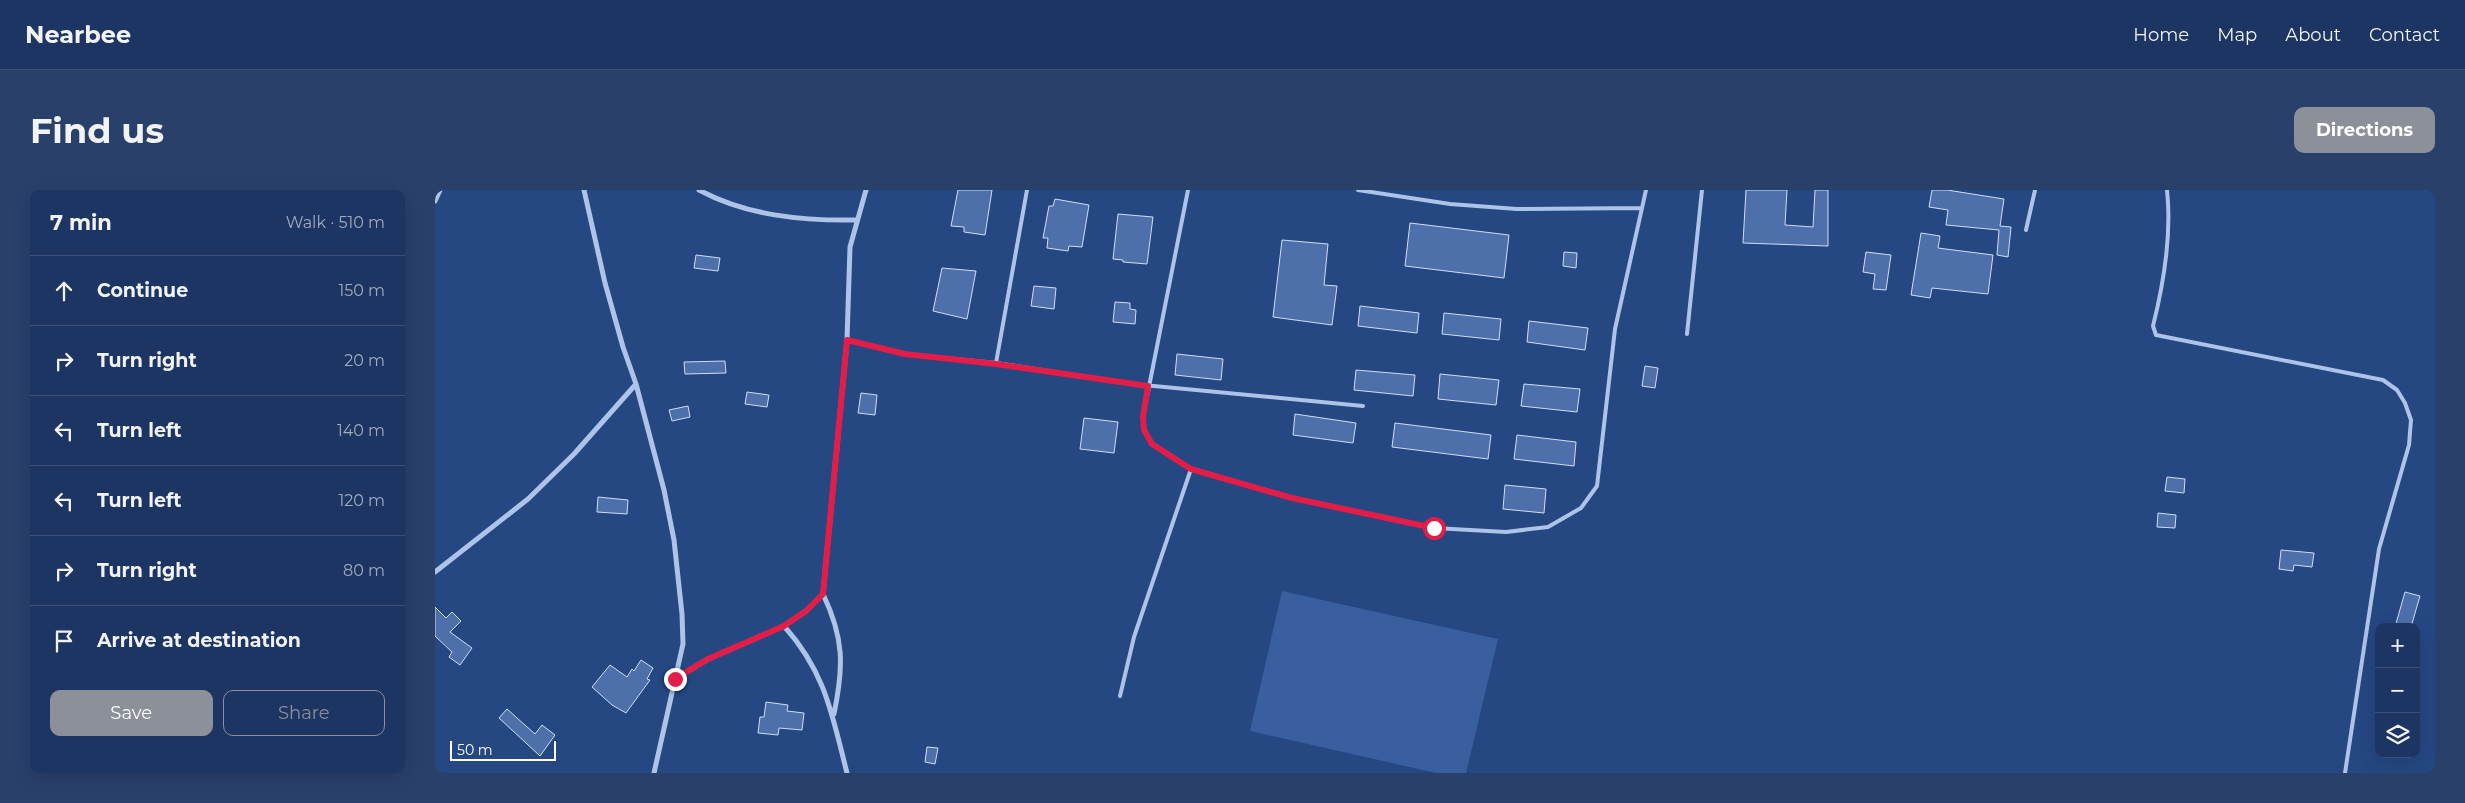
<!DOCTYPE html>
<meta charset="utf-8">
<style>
:root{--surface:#1c3562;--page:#29406b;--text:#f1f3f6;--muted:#a0abbe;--line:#3a5077;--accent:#8c9099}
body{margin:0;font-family:Montserrat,sans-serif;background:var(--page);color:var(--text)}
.controls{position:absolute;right:15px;bottom:15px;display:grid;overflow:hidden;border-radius:10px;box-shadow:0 5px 20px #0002}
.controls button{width:45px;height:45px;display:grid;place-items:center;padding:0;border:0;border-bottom:1px solid var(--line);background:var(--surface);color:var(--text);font:25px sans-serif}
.scale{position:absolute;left:15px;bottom:12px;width:106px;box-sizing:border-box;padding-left:5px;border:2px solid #fff;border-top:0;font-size:14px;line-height:18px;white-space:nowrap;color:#fff;-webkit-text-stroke:4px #254782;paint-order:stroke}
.stop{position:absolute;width:15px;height:15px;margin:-11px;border:4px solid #e11d48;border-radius:50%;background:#fff}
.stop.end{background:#e11d48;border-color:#fff;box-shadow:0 1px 5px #0008}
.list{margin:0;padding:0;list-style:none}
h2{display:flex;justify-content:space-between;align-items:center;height:65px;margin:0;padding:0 20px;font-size:21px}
h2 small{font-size:16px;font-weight:400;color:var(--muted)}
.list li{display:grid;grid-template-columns:32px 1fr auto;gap:15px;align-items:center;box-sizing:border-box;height:70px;padding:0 20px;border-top:1px solid var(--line)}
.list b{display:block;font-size:19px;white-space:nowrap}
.list em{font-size:16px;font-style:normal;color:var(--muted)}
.actions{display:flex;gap:10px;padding:15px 20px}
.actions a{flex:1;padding:11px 0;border:1px solid var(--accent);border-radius:10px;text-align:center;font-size:18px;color:var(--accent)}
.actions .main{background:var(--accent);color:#fff}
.icon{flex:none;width:28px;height:28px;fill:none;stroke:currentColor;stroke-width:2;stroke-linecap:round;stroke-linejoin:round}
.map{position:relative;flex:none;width:2000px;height:583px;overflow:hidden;border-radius:10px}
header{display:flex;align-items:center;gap:30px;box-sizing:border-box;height:70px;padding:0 25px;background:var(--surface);border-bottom:1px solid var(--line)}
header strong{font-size:24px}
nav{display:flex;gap:28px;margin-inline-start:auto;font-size:18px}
.intro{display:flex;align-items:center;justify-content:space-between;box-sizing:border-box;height:120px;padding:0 30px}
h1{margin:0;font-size:35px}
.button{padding:12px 22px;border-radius:10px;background:var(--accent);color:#fff;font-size:18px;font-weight:700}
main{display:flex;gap:30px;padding:0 30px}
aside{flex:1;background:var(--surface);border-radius:10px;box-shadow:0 5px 20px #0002}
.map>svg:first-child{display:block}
.green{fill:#395f9f}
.building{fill:#4d70ab;stroke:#d0def6}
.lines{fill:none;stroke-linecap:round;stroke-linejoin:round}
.service{stroke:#adc3e7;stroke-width:4}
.minor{stroke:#adc3e7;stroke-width:5}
.route{stroke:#e11d48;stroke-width:6}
</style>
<header>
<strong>Nearbee</strong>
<nav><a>Home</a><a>Map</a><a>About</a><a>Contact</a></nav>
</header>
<div class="intro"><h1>Find us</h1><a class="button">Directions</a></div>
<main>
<aside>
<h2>7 min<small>Walk · 510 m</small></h2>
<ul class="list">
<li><svg class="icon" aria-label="ahead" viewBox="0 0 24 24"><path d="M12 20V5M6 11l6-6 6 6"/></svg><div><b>Continue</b></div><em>150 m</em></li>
<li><svg class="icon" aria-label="right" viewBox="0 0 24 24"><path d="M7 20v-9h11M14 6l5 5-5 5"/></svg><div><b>Turn right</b></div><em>20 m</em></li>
<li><svg class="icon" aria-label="left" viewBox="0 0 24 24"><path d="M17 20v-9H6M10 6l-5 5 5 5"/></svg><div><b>Turn left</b></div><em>140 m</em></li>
<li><svg class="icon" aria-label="left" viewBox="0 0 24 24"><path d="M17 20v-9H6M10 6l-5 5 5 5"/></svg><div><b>Turn left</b></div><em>120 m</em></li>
<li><svg class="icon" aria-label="right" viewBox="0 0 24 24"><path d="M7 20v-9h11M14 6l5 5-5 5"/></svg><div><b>Turn right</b></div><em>80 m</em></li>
<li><svg class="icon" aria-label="arrive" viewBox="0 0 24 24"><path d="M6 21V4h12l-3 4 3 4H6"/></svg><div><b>Arrive at destination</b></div></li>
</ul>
<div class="actions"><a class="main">Save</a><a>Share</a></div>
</aside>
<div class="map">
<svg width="2000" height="583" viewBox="0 0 2000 583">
<rect width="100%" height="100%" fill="#254782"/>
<path class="green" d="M847,401L1063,449L1031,583H1001L815,541Z"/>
<path class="building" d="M523,0H557L550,45L529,42V37L516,36Z
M1311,0H1352L1350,35L1378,37L1380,0H1393V56L1308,53Z
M1497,0H1512L1569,9L1565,36L1576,37L1573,67L1562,65L1564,40L1511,35L1513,20L1494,17Z
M620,9L654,15L647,57L634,56L633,61L612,58L613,48H608L614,16H618Z
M683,24L718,27L712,74L688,72V70L678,69Z
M975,33L1074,45L1069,88L970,76Z
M1486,43L1505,46L1503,58L1558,65L1553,104L1497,98L1495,108L1476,105Z
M847,50L893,54L889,95L902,96L897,135L838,127Z
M1129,62L1142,63L1141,78L1128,76Z
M1431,62L1456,65L1451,100L1438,99L1440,84L1428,82Z
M261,65L285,68L283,81L259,78Z
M507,78L541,81L532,129L498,121Z
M599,96L621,98L619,119L596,116Z
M680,112L695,113V119L701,120L700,134L678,132Z
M925,116L984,123L982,143L923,136Z
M1009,123L1066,129L1064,150L1007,144Z
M1094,131L1153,138L1150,160L1092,152Z
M742,164L788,169L786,190L740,185Z
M290,171L291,183L250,184L249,172Z
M1210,176L1223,178L1220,198L1207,196Z
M921,180L980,185L978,206L919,200Z
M1005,184L1064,190L1061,215L1003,209Z
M1089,194L1145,199L1142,222L1086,216Z
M312,202L334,205L332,217L310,214Z
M426,203L442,205L440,225L423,223Z
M253,216L255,227L237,231L234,220Z
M860,224L921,233L918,253L858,245Z
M649,228L683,232L679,263L645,259Z
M960,233L1056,245L1053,269L957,257Z
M1082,245L1141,252L1139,276L1079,269Z
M1732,287L1750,289L1749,303L1730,301Z
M1070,295L1111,299L1109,323L1068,319Z
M163,307L193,310L192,324L162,322Z
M1723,323L1741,325L1740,338L1722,337Z
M1846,360L1879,363L1877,377L1859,375L1858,381L1844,379Z
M1970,402L1985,406L1976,437H1960Z
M0,417L11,428L17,422L26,431L15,442L37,458L25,475L14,467L17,462L0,446Z
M206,470L218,478L212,489L215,490L191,523L177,515L157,497L175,475L192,487L197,479L199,481Z
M331,512L353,515L352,521L369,523L367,540L344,538L343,545L323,543L325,527H329Z
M72,519L100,544L107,535L120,545L105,566L64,528Z
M492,557L503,558L500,574L490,572Z"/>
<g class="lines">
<path class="service" d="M753,0L708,227L709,240L717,254L756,279L857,308L999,338L1071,342L1113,337L1146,318L1162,296L1180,139L1211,0
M923,0L1015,14L1082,19L1207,18
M1732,0C1737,45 1729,92 1718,136L1721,145L1948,190L1962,200L1970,213L1976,230L1974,255L1944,359L1910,583
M1591,40L1600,0
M1252,144L1267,0
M412,150L470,164L561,173L698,194L928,216
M561,173L592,0
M685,506L699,447L756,279"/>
<path class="minor" d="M149,0L170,93L188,157L201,194L229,300L239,350L247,424L248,454L219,583
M264,0C312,26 369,31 422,30
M0,11L5,0
M0,382L93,309L139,264L201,194
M388,404C409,448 409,476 399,524
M349,436C391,483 397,525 412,583
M240,489L273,469L349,436L371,421L388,404L412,150L415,57L431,0"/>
</g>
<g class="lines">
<path class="route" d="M240,489L273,469L349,436L371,421L388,404L412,150L470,164L561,174L713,196L708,227L709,240L717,254L756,279L857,308L999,338"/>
</g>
</svg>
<div class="controls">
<button>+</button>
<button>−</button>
<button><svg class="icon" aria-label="layers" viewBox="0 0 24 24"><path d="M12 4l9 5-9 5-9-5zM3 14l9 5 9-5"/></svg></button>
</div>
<div class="scale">50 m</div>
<div class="stop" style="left:999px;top:338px"></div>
<div class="stop end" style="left:240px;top:489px"></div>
</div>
</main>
